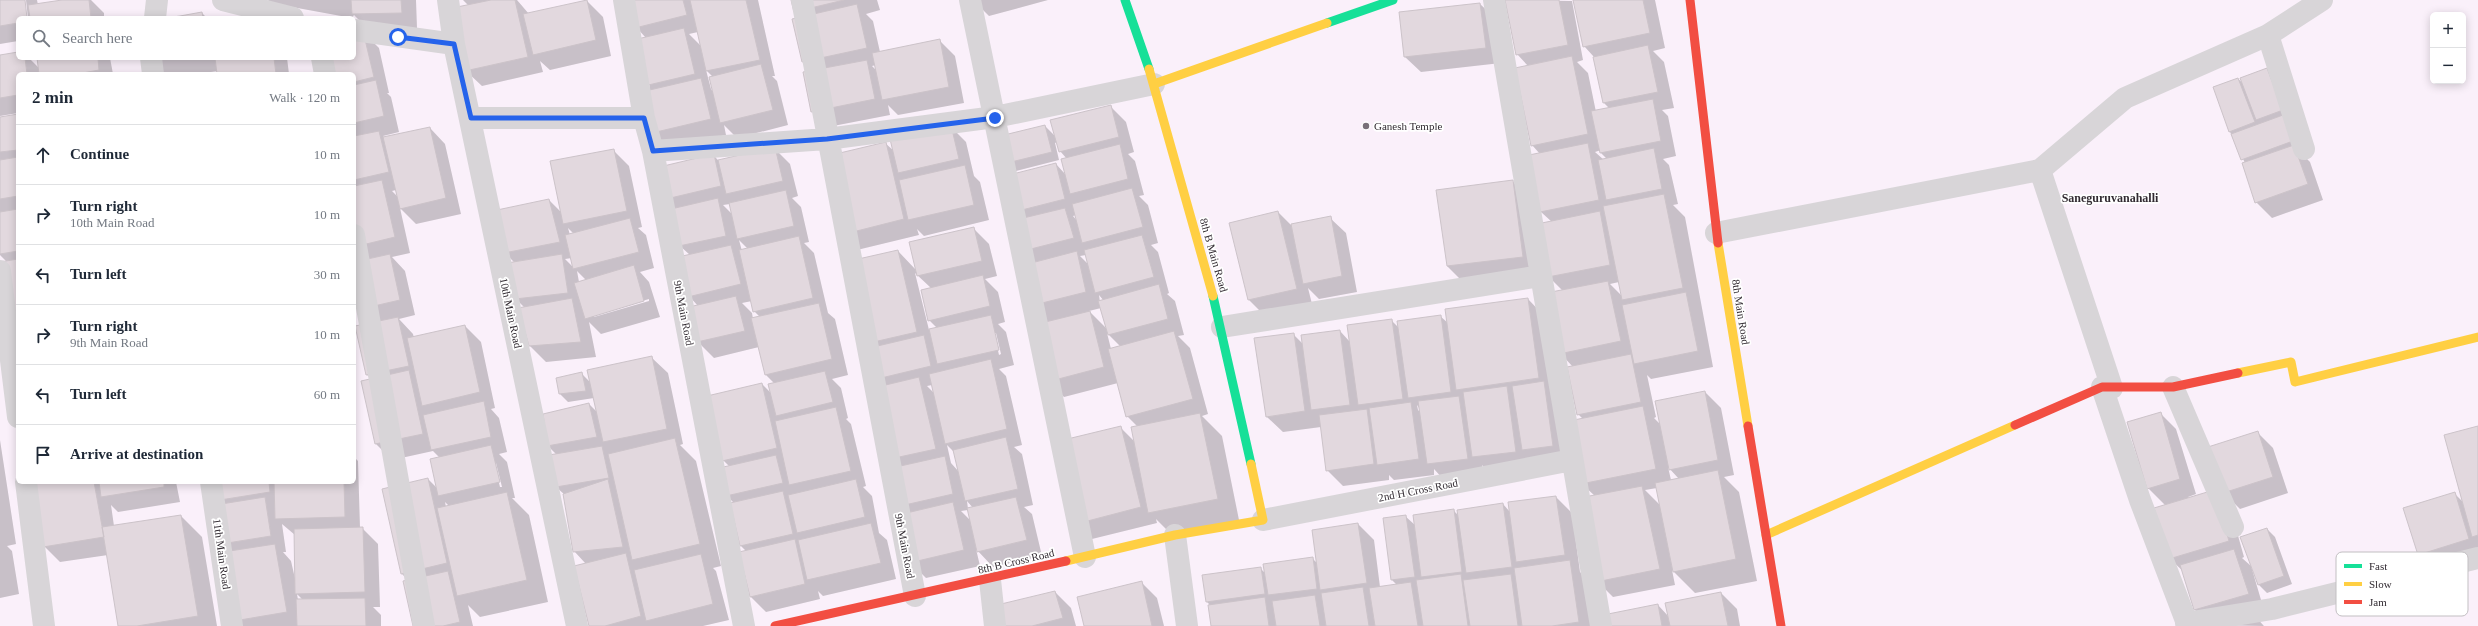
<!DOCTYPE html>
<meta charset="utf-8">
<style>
:root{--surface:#fff;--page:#f6f6f7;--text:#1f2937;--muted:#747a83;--line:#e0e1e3}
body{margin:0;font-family:Georgia,serif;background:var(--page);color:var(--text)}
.controls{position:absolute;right:12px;top:12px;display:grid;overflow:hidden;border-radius:6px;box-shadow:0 2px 10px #0003}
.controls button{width:36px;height:36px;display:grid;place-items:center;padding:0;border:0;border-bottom:1px solid var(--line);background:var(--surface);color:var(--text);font:20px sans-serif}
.stop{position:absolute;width:12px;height:12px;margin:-9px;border:3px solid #2563eb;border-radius:50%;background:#fff}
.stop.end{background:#2563eb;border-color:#fff;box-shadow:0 1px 4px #0008}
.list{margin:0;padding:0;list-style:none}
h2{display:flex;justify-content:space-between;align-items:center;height:52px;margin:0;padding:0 16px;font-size:17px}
h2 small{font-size:13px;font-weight:400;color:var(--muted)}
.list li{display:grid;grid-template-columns:26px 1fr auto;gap:12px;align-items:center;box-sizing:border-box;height:60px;padding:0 16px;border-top:1px solid var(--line)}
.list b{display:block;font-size:15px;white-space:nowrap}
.list p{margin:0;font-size:13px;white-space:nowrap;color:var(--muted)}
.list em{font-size:13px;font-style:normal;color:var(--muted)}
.icon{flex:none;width:22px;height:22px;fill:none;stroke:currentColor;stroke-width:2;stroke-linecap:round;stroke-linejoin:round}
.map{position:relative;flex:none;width:2478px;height:626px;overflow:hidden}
.search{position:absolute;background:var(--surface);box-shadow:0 2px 10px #0003;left:16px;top:16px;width:340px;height:44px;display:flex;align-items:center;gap:10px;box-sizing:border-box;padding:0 14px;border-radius:6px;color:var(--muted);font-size:15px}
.panel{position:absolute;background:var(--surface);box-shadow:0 2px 10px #0003;left:16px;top:72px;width:340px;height:412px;border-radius:6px}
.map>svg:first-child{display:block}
.shadow{fill:#0003;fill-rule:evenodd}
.building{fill:#e2d8de;stroke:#ccc3c9}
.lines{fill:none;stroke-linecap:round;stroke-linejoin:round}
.street{stroke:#d8d5d8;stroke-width:22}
.fast{stroke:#16e098;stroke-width:9}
.slow{stroke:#ffcf43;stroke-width:9}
.jam{stroke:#f24e42;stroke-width:9}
.route{stroke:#2563eb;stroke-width:5}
.poi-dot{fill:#787078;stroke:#fff;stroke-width:1.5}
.labels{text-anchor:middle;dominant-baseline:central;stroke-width:3.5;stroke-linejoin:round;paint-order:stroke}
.poi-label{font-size:11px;fill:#322b32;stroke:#fff;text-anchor:start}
.street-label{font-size:11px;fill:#322b32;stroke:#fff}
.neighbourhood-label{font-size:12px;font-weight:bold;fill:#322b32;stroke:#fff}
.key{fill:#fff;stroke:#c2bfc2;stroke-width:1}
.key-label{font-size:11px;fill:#322b32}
</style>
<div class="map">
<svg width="2478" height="626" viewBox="0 0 2478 626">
<rect width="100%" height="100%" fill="#faf0fa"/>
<path class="shadow" d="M0,0H37L38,5L69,0H91L104,13V18H28L26,0H24L26,18H18V41L0,44Z
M268,0H416L417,28L369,30L354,15L352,18L270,3Z
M463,0H517L529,14L587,1L603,17L611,56L550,70L540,61L543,72L482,86L466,71L469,6Z
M629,0H758L775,76H772L777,81L788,125L737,138L724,125L726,135L669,149L653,133L646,38L636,27ZM698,32L701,46L689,34ZM706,70L713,77V92L711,89Z
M792,0H877L880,10L866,14L873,21L880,52L939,40L955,56L964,103L898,115L888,105L890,115L828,127L801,18ZM876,65L877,71L872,66Z
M973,0H1048L989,16Z
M1506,0L1572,1L1583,60L1577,62L1588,73L1596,112L1610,109L1604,103L1594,57L1584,46L1574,0H1655L1665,48L1653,51L1664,62L1674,108L1662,110L1668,116L1676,156L1663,159L1669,165L1678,204L1673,205L1685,217L1713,367L1651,379L1647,375L1656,417L1654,418L1661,425L1705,392L1721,408L1734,475L1724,477L1739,492L1757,581L1695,593L1672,570L1675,585L1613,597L1597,581L1595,496L1582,484L1583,419L1578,414L1573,367L1560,353L1563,291L1549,277L1469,288L1447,266L1512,181L1534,202L1537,225L1552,222L1541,212L1540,154L1532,145L1528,66L1517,54ZM1601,150V153L1607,159L1604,160L1595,152ZM1619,282L1622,296L1610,284ZM1668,467L1679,479L1671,480ZM1657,488L1660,505L1645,490Z
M1480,4L1496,19L1501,63L1421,72L1405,57Z
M202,13L207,18H171Z
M363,32L379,48L389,93H387L391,97L399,132L383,136L385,138L430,128L445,144L461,214L416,224L400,208L410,253L392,257L405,271L415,315L399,319L413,334L414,338L465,326L481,342L495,408L491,409L499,418L507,452L499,454L507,462L515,498H512L529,515L548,602L480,617L468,605L473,626H414L409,581L402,574L428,479L438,489L440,458L433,451L392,460L376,444L362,381L372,379L367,375L357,327L377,323L354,250V58ZM396,190L398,197L392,191ZM494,463H496L502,487H500ZM445,502L449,506L446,507Z
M18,53V58H29L40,69L38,58H110L113,74H18V113L0,116V56Z
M143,58H287L289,74H218V71L197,74H155Z
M2242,78L2291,118L2306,158L2310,162L2323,200L2272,218L2256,202L2245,163L2230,132L2214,87L2238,79L2244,84Z
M1110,106L1126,122L1134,152L1128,154L1135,161L1144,195L1139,196L1148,205L1158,243L1151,245L1158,252L1169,293L1167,294L1175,301L1184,335L1178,336L1190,348L1208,414L1202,416L1222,436L1239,520L1171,534L1156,519L1157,523L1092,539L1077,523L1120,427L1135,442L1138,427L1127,416L1118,383L1064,397L1048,381L1015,211L1056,164L1065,174L1067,159L1060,151L1057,142L1055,143L1059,160L1012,172L1004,164L1045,126L1056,137ZM1076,215L1078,222L1073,216ZM1086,255L1089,265L1080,256ZM1099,295L1104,301L1100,302ZM1101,308L1108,330L1089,311ZM1107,333L1121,347L1111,349Z
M18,115V354L7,262L0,255V118Z
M950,126L966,142L974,176L980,182L989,220L924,236L917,229L919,235L857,250L841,234L885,143L894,151Z
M774,148L790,164L798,196L792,198L801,207L809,242L804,243L814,253L828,313L835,319L848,375L832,379L841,388L848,418L846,419L851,424L866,486L863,487L872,496L879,533L887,540L896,579L823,596L818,591L820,599L766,612L750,596L747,552L741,546L734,503L726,495L730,467L723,460L762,384L772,394L775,384L766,375L759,347L714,358L698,342V306L689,296L690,255L680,246L663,200L713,155L719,161ZM730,204L732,214L723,205ZM739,240L748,249L742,251ZM752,301L754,311L760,317L753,319L752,313L742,303Z
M613,150L629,166L642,227L638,228L646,235L654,268L640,272L649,282L660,317L601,334L589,322L596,357L546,362L530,346L525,308L516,299L515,263L505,253L549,200L561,212ZM568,228L574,234L570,235ZM572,258L574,268L565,259ZM577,271L586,280L579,282ZM649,299V301L594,317V315Z
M1278,212L1291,225L1330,218L1346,233L1357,292L1319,299L1308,288L1312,304L1265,316L1249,300Z
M973,228L989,244L997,276L985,279L998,292L1005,322L998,324L1006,332L1014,365L999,369L1006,376L1022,445L1014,447L1022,454L1033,505L1024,507L1032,514L1042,556L993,567L976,549L980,566L926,578L910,562L871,349L898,251L916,270ZM915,273L931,288L929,320L937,328L929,330ZM994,333H996L1001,354L999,355ZM932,385L934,393L927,386ZM947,445L955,453L959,472L951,463ZM967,501L973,508L968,509ZM968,510L971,521L961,511Z
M1528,299L1549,321L1568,462L1489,473L1482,465L1483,474L1444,480L1434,469V475L1394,480L1389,475V480L1343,486L1327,470L1321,427L1283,432L1267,417L1293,334L1303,344L1340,331L1350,342L1391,320L1399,328L1440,316L1448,323ZM1417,405L1420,409L1421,413L1418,410Z
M652,358L668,373L683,444L680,445L696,461L721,566L713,568L716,571L729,620L703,626H590L586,564L574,551L565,495L556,487L557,455L548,446L589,404L597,412L594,398L568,402L560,394L581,373L591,383Z
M2160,413L2176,429L2196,494L2188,497V499L2230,507L2244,557L2242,558L2251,566L2264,610L2252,613L2264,626L2211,625L2195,610L2184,572L2169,558L2165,505L2148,488Z
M2478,427V557L2435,571L2419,555L2405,509L2454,493L2463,502Z
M2257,432L2273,448L2288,493L2240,509L2224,493Z
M0,440L16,544L7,546L12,551L19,594L0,598Z
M354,457L358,461L360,528H362L378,544L380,607H373L381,615V626H240L212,482H354ZM282,524L295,535L296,583L291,561L283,552H286ZM297,594L303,600H298Z
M34,482H176L180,502L118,512L111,505L114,526L181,516L202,537L217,626H119L108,555L60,562L44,546Z
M1556,497L1572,513L1580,572L1585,577L1592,626H1212L1209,604L1207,602L1260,568L1266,574L1312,558L1318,564L1358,524L1374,540L1380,587L1397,585L1392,580L1405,516L1415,525L1453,510L1459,516L1503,504L1510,512Z
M2267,529L2275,537L2292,584L2267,593L2259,585Z
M1141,582L1157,598L1164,626H1085Z
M1055,592L1071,608L1076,626H1003Z
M1721,593L1737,609L1740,626H1612L1658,605L1669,617Z"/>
<path class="building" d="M0,0H25L27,18H18V23L0,26Z
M62,0H89L91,18H30L28,5Z
M351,0H401L402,13L352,14Z
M491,0H515L528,57L465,71L457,7Z
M587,0L596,40L533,55L523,14Z
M628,0H683L687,15L635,28Z
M690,0H746L760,60L706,71Z
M791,0H844L794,12Z
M1505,0H1559L1568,45L1516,55Z
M1573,0H1643L1650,33L1583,47Z
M1480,3L1486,48L1404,57L1399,12Z
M857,4L867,48L802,62L792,19Z
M202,12L203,18H166L180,16Z
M684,28L695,74L640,87L629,41Z
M363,31L374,77L354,82V74H319L315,58H354V33Z
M940,39L949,87L882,100L872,53Z
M1648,45L1658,92L1603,103L1593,57Z
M18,52V58H25L27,74H18V95L0,98V55Z
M1572,56L1588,134L1531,146L1515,68Z
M37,58H98L99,70L77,74H39Z
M215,58H274L276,74H217Z
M867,60L875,99L811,112L803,72Z
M761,64L773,110L720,123L709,77Z
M2267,68L2283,110L2256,120L2240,78Z
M701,78L711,119L652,133L641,92Z
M2238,78L2255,122L2229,132L2213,87Z
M376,80L384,116L354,123V85Z
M1653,99L1661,141L1600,153L1591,111Z
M1111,105L1119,137L1059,152L1050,120Z
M18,114V150L0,152V117Z
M2283,115L2293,141L2241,160L2231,134Z
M951,125L959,159L898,173L890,139Z
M1045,125L1052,152L1003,164L996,137Z
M430,127L446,198L400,209L383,137Z
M379,131L389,172L354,180V136Z
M886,142L904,219L841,235L823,157Z
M1588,143L1599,200L1540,212L1529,155Z
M1120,144L1128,179L1070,194L1061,159Z
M2294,145L2308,184L2255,203L2242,163Z
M775,147L783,181L726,194L718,160Z
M1654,148L1662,189L1606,200L1598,160Z
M614,149L627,211L563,224L550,161Z
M714,154L721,186L662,200L655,168Z
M18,157V196L0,199V160Z
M1056,163L1065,199L1014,212L1005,176Z
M965,165L974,205L908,220L899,180Z
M382,180L395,237L354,247V186Z
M1513,180L1523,257L1447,266L1436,190Z
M1132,188L1143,227L1082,243L1072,204Z
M786,190L794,226L737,239L729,203Z
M1664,194L1683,288L1622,300L1603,206Z
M718,198L726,236L679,246L671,209Z
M549,199L560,242L504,253L497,210Z
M1065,208L1074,238L1023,251L1015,220Z
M18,209V251L0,254V212Z
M1278,211L1297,289L1248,300L1229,223Z
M1600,211L1610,265L1548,277L1537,224Z
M1331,216L1342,276L1303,284L1291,224Z
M630,218L639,252L573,269L565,235Z
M974,227L982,261L917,276L909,242Z
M1142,235L1154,277L1095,293L1084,250Z
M799,236L813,298L753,312L739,250Z
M731,245L741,284L688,297L678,257Z
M898,250L917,332L865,344L845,262Z
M1077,251L1086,292L1030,306L1020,266Z
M390,254L400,300L361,309L354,262Z
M562,254L568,293L515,299L507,263Z
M18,259V310L6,312L0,262Z
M634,265L644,301L585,319L574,283Z
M983,275L990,306L928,321L921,290Z
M1608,281L1621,341L1559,354L1546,293Z
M1159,284L1168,319L1108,335L1098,301Z
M1686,292L1698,351L1634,364L1622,305Z
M736,296L745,331L697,342L689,307Z
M572,298L581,342L529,346L518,308Z
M1528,298L1539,378L1456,390L1445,309Z
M819,303L832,359L765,375L751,318Z
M1090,311L1104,367L1047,382L1033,325Z
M991,315L999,350L937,364L929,329Z
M1441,315L1451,392L1408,398L1397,321Z
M398,317L409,366L366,375L355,326Z
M1392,319L1403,399L1358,405L1347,325Z
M465,325L480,392L422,406L407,338Z
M1340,330L1350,405L1311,410L1301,335Z
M1174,331L1193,399L1126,417L1108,349Z
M1294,333L1305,411L1266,417L1254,338Z
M924,335L931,366L877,379L869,348Z
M1631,354L1641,402L1577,415L1567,367Z
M652,356L667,429L603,442L587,370Z
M991,359L1007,429L945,444L929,374Z
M409,370L423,434L375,444L361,381Z
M825,371L833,402L776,416L768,384Z
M582,372L586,391L559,394L556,378Z
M919,377L936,449L890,459L873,388Z
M1544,381L1553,446L1522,450L1512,386Z
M762,383L777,448L722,461L707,396Z
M1507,386L1516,452L1472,457L1463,392Z
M1705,391L1718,460L1669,470L1655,401Z
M1459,396L1468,459L1427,464L1418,401Z
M484,401L491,437L431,450L423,415Z
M1411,402L1419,459L1377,465L1369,408Z
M589,403L597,437L547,446L543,414Z
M1643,406L1656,469L1581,484L1569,421Z
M836,407L851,471L789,485L775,421Z
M1367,409L1374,464L1326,471L1319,415Z
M2161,412L2180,479L2147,489L2127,422Z
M1200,413L1218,499L1148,513L1131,427Z
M1121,426L1141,507L1076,524L1055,442Z
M2478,426V535L2472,537L2444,435Z
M2258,431L2273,477L2223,493L2208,447Z
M1006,437L1018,489L965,501L953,450Z
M675,438L700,544L632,560L608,454Z
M491,445L500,482L438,496L430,459Z
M602,446L609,478L556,487L549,455Z
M776,455L783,483L726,496L719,468Z
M945,456L953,494L896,507L887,469Z
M1718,470L1736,559L1673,572L1655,483Z
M428,478L447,563L401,574L382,489Z
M608,479L623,547L573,552L563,494Z
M856,479L865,517L797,533L788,495Z
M33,482H94L104,537L43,547Z
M99,482H164V487L101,497Z
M211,482H269L270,492L214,501Z
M274,482H344L345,517L275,519Z
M1642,486L1660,569L1596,582L1579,498Z
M2214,490L2229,541L2169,559L2154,508Z
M783,491L793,534L740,546L730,503Z
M507,492L527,580L457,596L437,508Z
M2455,492L2469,539L2418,555L2403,508Z
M1556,496L1565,555L1516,562L1508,502Z
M265,497L271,536L221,544L215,505Z
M1016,497L1027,540L977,552L967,508Z
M953,502L964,550L909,563L898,515Z
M1503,503L1512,567L1466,573L1457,510Z
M1454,509L1462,572L1421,577L1413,515Z
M181,515L198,616L137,626H118L102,527Z
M1406,515L1415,577L1391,580L1383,518Z
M871,523L881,563L807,580L798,540Z
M1358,523L1367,583L1320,590L1312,530Z
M363,527L365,592L295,594L294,529Z
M2267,528L2284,576L2258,585L2240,537Z
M795,539L805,584L750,597L739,552Z
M275,544L287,612L234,621L223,552Z
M2234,549L2249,594L2194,610L2180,565Z
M626,553L641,616L605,626H589L574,566Z
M701,554L713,604L646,621L634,570Z
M1313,557L1317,589L1268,595L1263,564Z
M1570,560L1579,622L1552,626H1522L1514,568Z
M1261,567L1265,594L1206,602L1202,575Z
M448,571L460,622L443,626H413L403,581Z
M1461,574L1468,626H1423L1416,580Z
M1511,574L1518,626H1470L1463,580Z
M1142,581L1152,626H1084L1077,597Z
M1411,582L1418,626H1375L1369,588Z
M1363,587L1369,626H1326L1321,593Z
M1055,591L1063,618L1032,626H1002L997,605Z
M1721,592L1728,626H1670L1665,603Z
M1315,595L1320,626H1276L1272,601Z
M1265,597L1269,626H1211L1208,605Z
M365,598L366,626H297L296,599Z
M1658,604L1662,626H1611L1608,614Z"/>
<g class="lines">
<path class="street" d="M223,0L293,18
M448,0L454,44L577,626
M624,0L644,118L653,151L744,626
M802,0L915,596
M970,0L1085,557
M1494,0L1601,626
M155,18L157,0
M354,30L454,44
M2268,35L2304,149
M151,58L153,74
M322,58L325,74
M471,118H644
M653,151L827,139L995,117L1154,84
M1716,233L2040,170
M354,235L424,626
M0,271L18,417
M1222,327L1541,276
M2102,387L2140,500L2188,626
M2173,387L2233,527
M2112,388L2040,170L2125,98L2268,35L2322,0
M26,482L44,626
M211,482L232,626
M1263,520L1572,460
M1175,535L1187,626
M990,580L995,626
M2186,623L2272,609L2478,558"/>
<path class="fast" d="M1125,0L1149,69
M1327,23L1393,0
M1213,296L1251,464"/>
<path class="slow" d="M1149,69L1213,296
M1154,84L1327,23
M1718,243L1748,426
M2238,373L2291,362L2295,382L2478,337
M1766,535L2015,425
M1066,561L1175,535L1263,520L1251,464"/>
<path class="jam" d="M1690,0L1718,243
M2015,425L2102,387H2173L2238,373
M1748,426L1781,626
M775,626L1066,561"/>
</g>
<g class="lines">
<path class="route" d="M398,37L454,44L471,118H644L653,151L827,139L995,118"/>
</g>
<circle class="poi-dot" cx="1366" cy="126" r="4"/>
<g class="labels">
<g class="poi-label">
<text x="1374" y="126">Ganesh Temple</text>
</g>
<g class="street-label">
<text transform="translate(1214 255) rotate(74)">8th B Main Road</text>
<text transform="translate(1741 312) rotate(81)">8th Main Road</text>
<text transform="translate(511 313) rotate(78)">10th Main Road</text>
<text transform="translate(684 313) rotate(79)">9th Main Road</text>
<text transform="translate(1418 490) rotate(-11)">2nd H Cross Road</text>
<text transform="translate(905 546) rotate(79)">9th Main Road</text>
<text transform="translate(222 554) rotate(82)">11th Main Road</text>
<text transform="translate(1016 561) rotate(-13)">8th B Cross Road</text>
</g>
<g class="neighbourhood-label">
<text x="2110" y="198">Saneguruvanahalli</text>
</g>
</g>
<rect x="2336" y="552" width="132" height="64" rx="6" class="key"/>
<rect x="2344" y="564" width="18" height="4" fill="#16e098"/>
<rect x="2344" y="582" width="18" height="4" fill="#ffcf43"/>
<rect x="2344" y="600" width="18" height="4" fill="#f24e42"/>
<g class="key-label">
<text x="2369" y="570">Fast</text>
<text x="2369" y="588">Slow</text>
<text x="2369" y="606">Jam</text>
</g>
</svg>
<div class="controls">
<button>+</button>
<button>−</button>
</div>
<div class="stop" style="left:398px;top:37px"></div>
<div class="stop end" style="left:995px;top:118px"></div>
<div class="search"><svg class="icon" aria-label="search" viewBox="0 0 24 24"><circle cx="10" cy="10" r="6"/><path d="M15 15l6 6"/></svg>Search here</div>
<section class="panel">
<h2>2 min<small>Walk · 120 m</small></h2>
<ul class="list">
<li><svg class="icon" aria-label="ahead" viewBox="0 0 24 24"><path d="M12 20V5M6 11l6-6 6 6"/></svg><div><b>Continue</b></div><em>10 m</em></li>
<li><svg class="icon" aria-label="right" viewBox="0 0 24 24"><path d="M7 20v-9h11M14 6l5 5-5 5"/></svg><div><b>Turn right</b><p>10th Main Road</p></div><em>10 m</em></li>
<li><svg class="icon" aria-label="left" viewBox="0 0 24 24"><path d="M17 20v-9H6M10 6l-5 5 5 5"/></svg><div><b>Turn left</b></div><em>30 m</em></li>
<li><svg class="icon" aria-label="right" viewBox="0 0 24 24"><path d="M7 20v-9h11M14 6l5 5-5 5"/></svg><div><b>Turn right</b><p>9th Main Road</p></div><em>10 m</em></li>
<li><svg class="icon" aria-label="left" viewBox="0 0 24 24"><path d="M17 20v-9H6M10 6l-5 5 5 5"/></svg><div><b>Turn left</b></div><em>60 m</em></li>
<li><svg class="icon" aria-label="arrive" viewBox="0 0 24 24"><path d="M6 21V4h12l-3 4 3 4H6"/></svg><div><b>Arrive at destination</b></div></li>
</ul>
</section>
</div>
